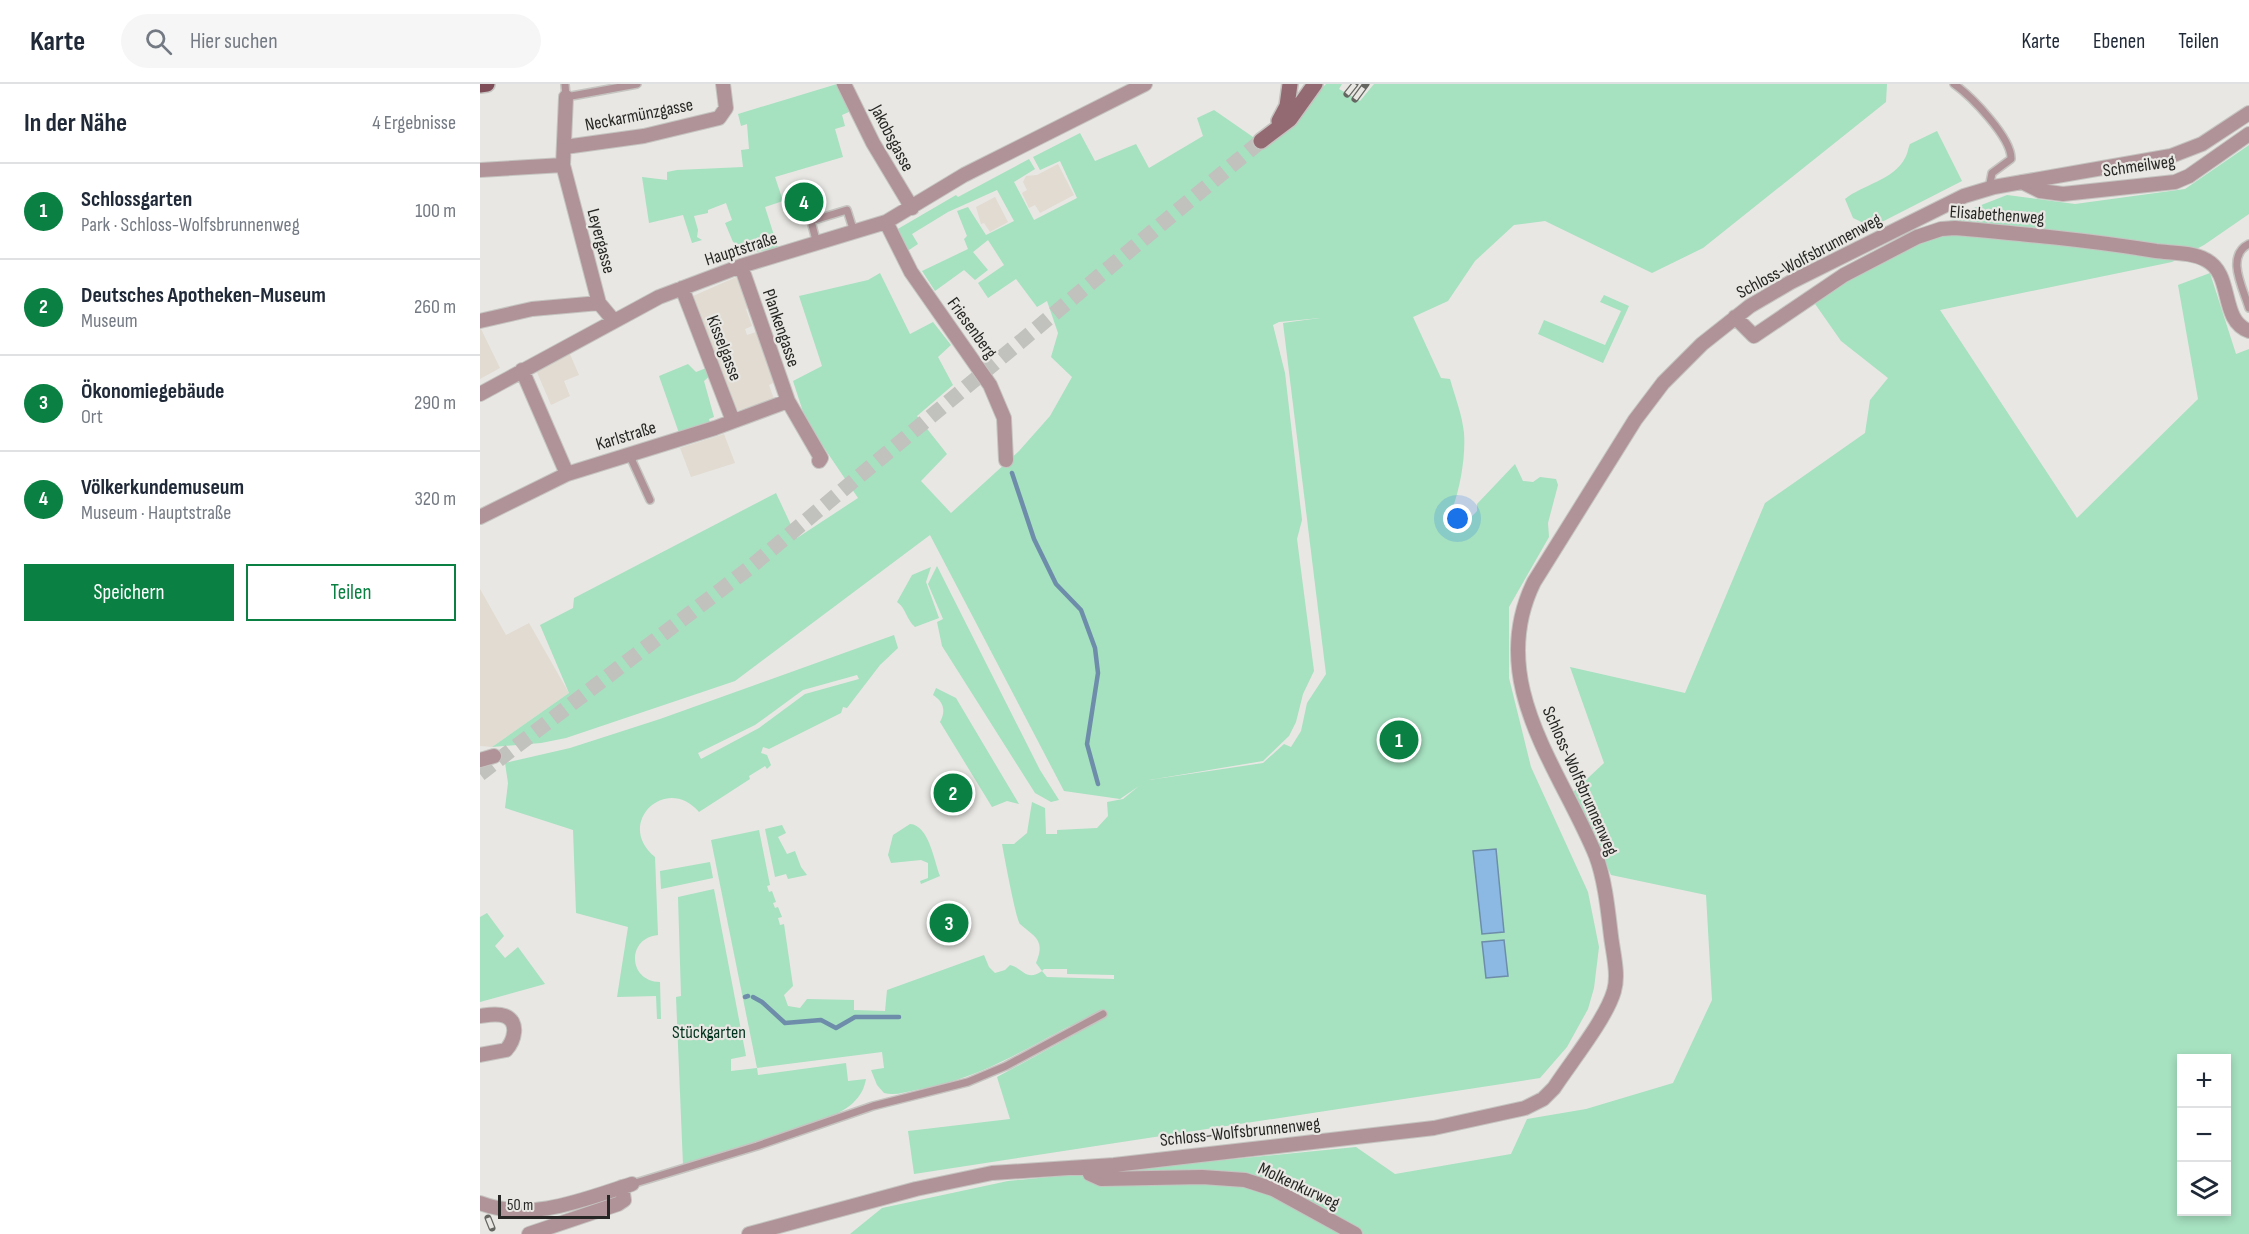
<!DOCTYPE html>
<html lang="de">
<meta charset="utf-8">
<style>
:root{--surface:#fff;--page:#f6f6f7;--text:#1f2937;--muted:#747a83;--line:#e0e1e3;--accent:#0b8043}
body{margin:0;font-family:"Sofia Sans Condensed",sans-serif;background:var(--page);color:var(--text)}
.controls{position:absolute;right:18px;bottom:18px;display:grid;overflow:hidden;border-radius:0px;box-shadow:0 3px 9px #0003}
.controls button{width:54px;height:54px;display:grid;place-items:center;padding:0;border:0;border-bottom:2px solid var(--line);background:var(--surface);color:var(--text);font:30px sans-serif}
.scale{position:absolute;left:18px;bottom:15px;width:112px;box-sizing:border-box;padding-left:6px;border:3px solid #272725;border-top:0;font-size:16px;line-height:21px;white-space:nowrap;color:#272725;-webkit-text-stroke:4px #e8e7e3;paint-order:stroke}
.you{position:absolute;left:978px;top:435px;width:21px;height:21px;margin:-15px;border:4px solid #fff;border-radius:50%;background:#1a73e8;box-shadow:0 0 0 9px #1a73e833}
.badge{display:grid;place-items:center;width:39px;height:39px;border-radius:50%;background:var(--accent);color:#fff;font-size:20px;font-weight:700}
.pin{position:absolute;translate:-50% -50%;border:3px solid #fff;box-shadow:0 2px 6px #0006}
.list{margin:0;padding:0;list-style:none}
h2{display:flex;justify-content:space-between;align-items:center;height:78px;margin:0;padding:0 24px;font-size:26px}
h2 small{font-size:20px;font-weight:400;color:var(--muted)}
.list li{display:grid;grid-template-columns:39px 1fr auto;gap:18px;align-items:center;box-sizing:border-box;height:96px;padding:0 24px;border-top:2px solid var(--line)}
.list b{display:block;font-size:22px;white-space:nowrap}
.list p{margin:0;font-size:20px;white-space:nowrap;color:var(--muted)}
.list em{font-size:20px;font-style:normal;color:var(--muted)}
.actions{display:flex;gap:12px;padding:18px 24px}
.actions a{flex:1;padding:14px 0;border:2px solid var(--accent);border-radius:0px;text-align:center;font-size:21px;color:var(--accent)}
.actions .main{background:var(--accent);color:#fff}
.icon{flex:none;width:33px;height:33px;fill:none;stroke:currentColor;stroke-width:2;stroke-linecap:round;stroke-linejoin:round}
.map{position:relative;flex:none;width:1769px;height:1150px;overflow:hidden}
header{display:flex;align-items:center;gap:36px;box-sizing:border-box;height:84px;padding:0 30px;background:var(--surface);border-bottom:2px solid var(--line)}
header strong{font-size:28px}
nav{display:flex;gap:33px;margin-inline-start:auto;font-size:21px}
.search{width:420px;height:54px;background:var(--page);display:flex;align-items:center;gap:15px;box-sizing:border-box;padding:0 21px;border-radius:33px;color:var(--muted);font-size:22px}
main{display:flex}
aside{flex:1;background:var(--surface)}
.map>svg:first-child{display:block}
.built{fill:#e1dbd1}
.green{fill:#a6e1c0;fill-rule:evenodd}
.water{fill:#8bb9e3;stroke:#6d8daa;stroke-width:1.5}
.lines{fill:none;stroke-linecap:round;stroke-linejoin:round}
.stream{stroke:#6d8daa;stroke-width:4.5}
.secondary-tunnel{stroke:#c1c1bd;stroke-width:15;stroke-dasharray:15 8;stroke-linecap:butt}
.lane-casing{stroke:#c5c4c1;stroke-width:10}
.street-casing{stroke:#c5c4c1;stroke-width:16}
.secondary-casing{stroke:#c5c4c1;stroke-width:18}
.primary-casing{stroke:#c5c4c1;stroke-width:18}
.lane{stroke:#b09398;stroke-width:7}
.street{stroke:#b09398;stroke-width:14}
.secondary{stroke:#936a72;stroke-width:15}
.primary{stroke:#7e4d58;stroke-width:15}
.rail-casing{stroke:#656562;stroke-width:7}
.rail{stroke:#e8e7e3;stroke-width:4.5;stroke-dasharray:14;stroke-linecap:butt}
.labels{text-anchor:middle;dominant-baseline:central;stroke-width:4.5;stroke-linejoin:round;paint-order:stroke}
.street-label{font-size:18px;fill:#272725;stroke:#e8e7e3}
.park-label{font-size:18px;fill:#00331d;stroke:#e8e7e3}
</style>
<header>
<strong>Karte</strong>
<div class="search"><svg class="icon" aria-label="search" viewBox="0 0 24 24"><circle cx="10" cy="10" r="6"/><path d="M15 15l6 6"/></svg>Hier suchen</div>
<nav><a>Karte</a><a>Ebenen</a><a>Teilen</a></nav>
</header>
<main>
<aside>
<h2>In der Nähe<small>4 Ergebnisse</small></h2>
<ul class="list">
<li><span class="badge">1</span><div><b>Schlossgarten</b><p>Park · Schloss-Wolfsbrunnenweg</p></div><em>100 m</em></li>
<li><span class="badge">2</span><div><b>Deutsches Apotheken-Museum</b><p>Museum</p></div><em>260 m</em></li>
<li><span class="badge">3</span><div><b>Ökonomiegebäude</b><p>Ort</p></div><em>290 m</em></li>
<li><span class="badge">4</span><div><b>Völkerkundemuseum</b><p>Museum · Hauptstraße</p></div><em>320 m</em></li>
</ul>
<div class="actions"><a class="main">Speichern</a><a>Teilen</a></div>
</aside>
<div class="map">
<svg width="1769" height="1150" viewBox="0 0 1769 1150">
<rect width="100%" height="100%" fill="#e8e7e3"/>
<path class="built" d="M578,80L594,111L560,129L555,121L549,124L542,109L547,106L543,98L546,92L557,91Z
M515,113L528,138L510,148L504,139L501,140L496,123Z
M256,193L270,223L266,225L272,242L265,245L267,251L276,248L295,298L289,301L294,315L253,328L248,315L252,313L249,305L246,306L211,213Z
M0,243L20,284L0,295Z
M89,268L99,291L84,297L90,312L71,321L56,286Z
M244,350L255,379L211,393L200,364Z
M0,505L26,551L49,539L89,609L12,663L0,662Z"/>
<path class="green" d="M357,0L371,27L362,31L365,42L355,45L363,73L295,93L303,117L285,123L298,164L259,171L257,160L253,158L245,139L252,136L246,119L228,126V129L214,132L218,146L217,153L222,156L212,159L203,131L169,139L162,93L187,96V88L197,86L263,83L261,66L269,65L267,40L261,42L258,30Z
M846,0H862L859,5L880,17L894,0H1407L1406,18L1223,164L1172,189L1065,137L1034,141L995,177L968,217L933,233L961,294L970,295C975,313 982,330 984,349C986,374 979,413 968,435C982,441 987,438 997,427V420L1035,380L1043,397L1053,398L1060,393L1076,395L1078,401L1068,439L1069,453L1029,523V594L1051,683L1108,808L1119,863L1114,904L1108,925L1087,963L1060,994L434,1090L428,1047L530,1035L517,993L594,951L590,942C534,971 500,994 436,1006C426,1008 414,1012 404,1009L397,1001L391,986L404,984L402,968L277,984L278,991L366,979L368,997L386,995C384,1005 381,1011 373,1019C347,1043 241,1069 203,1081L196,913L201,912L198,813L234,805L266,972L251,975V987L277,984L231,756L279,746L290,801L287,802L289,808L292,807L296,818L293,819L295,824L298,823L302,833L298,834L300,841L304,840L313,902L304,911L308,922L320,924L327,915L374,916V926L405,927L407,906L504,871L509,883L515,889L525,886L530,881C543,884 546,898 562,887L556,879C566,855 554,853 540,840C536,836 524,771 522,760H534L547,749L552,718L565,724L566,750H577V746L617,744L628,732L627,718L643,715L659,702L640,715L584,707L450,451L255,597L86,654L61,659L12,663L89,609L60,541L93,524L94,514L296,409L317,454L378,414L326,337L313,297L342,282L319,212L388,196L400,189L430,250L453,238L471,261L458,273L473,301L437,332L467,370L441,397L471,429L539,367L570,332L592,293L571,273L578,249L567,217L557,223L536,195L508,214L498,199L524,181L508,156L493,168L508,186L495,196L484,186L455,207L442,187L488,165L484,155L487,152L477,127L488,123L506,151L534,137L517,106L468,128L432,150L438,160L426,168L416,146L476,111L478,113L549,75L555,85L534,98L554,136L597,114L580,77L560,86L553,73L600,49L615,77L656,60L669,84L723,52L717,34L734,26L786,62ZM840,234L803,239L846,590L827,619L821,647L811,663L804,660L783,679L669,696L783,677L809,652L816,638L823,610L834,587L817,455L822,436L805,289L793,241L799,238ZM564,885H587V890L634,891V895L567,893L562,887Z
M1457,47L1482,97L1392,143L1373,134L1365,115C1382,101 1414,96 1425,74C1428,69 1428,64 1430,60Z
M1769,61V130L1724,161L1692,178L1460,226L1597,434L1718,315L1698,201L1730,189L1756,270L1769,265V1150H370L402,1124L528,1097L876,1063L915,1090L1031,1070L1047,1035L1106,1025L1193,999L1232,916L1226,811L1131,791L1093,708L1124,679L1090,583L1205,609L1285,419L1385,349L1390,316L1408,294L1361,257L1333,217L1486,127L1527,111L1595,120L1705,105ZM1702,974H1746V1128H1702Z
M1124,211L1149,222L1123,279L1058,250L1064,236L1125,261L1141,227L1120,218Z
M208,280L216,288L229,283L232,290L224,297L234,333L229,335L230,339L199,349L179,292Z
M457,482L560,686L579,716L571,718L555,709L462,562L457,538L463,535L448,500Z
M451,483L446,498L459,534L435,543C426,535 426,524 417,518L432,491Z
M414,551L418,564L400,581L367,624L363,623L361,629L289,665L283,663L281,669L287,671L291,681L287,685L285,682L269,692L270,695L219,728C186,689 134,740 175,773L178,851C146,854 148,898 180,898L181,935H177L176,912L137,913L148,843L96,829L93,746L25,724L28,699L25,679L90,664L180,635ZM377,591L379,595L325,610L279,644L221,675L218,669L275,641L323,606Z
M456,604L476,614L539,720L527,717L512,723L460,638C466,627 464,618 453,611Z
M430,740C449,741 454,777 460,792L441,800L440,797L448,794V779L441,776L411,779L408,771L413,751Z
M302,741L306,749L298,753L307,770L315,767L321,783L327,791L308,795L306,790L295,793L285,745Z
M230,778L233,794L181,805L180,787Z
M7,829L24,852L15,862L25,874L38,863L65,900L0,918V833Z"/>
<path class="water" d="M1016,765L1024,848L1002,850L993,767Z
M1024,856L1028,892L1006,894L1002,858Z"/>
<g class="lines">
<path class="stream" d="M532,389L554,455L576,500L601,526L615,564L618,589L607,660L618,700
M265,913L268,912
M273,913L282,918L305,939L341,936L356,944L375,933H419"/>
<path class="secondary-tunnel" d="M0,690L268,485L781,57"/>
<g class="lane-casing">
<path id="lane" d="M85,0L86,13L157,0
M1474,0C1491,12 1532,54 1531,75L1512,89L1509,104
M337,160L331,137L367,126L374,148
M1769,160C1745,172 1763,204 1769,224
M149,370L170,416
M152,1100L277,1062L393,1022L488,998L526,982L623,930"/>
</g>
<g class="street-casing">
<path id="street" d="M364,0L393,59L432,124
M86,13L83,81L119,219L134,237
M85,63L164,52L239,34L246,24L243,0
M0,86L83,81
M1542,98L1560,107L1583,110L1695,98L1709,92L1769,50
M406,138L431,188L510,301L524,334L526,376
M261,182L308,317L341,374L339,377
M202,204L253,337
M1255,233L1274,252L1364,191L1437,153L1461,145L1475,144C1542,150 1609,156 1676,167C1691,169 1712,168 1726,176C1754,190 1739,236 1769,247
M0,237L52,225L119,219
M42,286L87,390
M0,310L179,213L261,182L406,138L484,91L665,0
M0,433L87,390L235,344L308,317
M0,676L14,672
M0,932C8,931 17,929 25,932C40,938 34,957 26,966L0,971
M608,1083L610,1090L621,1095L722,1093L765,1096L793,1105L875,1150
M0,1119C52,1138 102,1116 152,1100
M49,1150L138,1120L144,1116L142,1103
M269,1150L436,1105L512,1089L634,1081L954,1044L1045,1024L1063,1015L1074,1004C1091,978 1126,935 1134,907C1139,891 1133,869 1131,852C1128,827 1125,796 1116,772C1080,684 1005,598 1054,498L1155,336L1183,299L1222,260L1270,222L1311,198L1484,112L1514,103L1691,72L1722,60L1769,29"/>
</g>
<g class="secondary-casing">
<path id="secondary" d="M799,37L807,22L810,0
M781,57L810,35L835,0"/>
</g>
<g class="primary-casing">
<path id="primary" d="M0,1L7,0"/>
</g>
<use href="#lane" class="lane"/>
<use href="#street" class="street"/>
<use href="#secondary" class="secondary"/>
<use href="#primary" class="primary"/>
<g class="rail-casing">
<path id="rail" d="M867,10L875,0
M875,15L886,0
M8,1134L12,1144"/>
</g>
<use href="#rail" class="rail"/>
</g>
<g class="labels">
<g class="street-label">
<text transform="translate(159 31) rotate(-11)">Neckarmünzgasse</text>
<text transform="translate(412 54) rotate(62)">Jakobsgasse</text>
<text transform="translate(1659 82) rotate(-8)">Schmeilweg</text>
<text transform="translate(1517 131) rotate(4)">Elisabethenweg</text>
<text transform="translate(121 157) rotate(75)">Leyergasse</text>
<text transform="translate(261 165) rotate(-18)">Hauptstraße</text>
<text transform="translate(1329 172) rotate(-28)">Schloss-Wolfsbrunnenweg</text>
<text transform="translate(301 244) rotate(71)">Plankengasse</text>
<text transform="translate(492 244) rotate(54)">Friesenberg</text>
<text transform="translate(244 264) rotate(69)">Kisselgasse</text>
<text transform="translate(146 352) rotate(-17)">Karlstraße</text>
<text transform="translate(1100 697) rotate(66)">Schloss-Wolfsbrunnenweg</text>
<text transform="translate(760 1048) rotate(-6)">Schloss-Wolfsbrunnenweg</text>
<text transform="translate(819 1102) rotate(25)">Molkenkurweg</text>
</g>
<g class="park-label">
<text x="229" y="948">Stückgarten</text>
</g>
</g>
</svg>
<div class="controls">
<button>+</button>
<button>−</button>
<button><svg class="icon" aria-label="layers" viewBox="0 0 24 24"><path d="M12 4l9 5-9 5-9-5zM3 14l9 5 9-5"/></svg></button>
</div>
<div class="scale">50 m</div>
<div class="you"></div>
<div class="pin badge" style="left:919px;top:656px">1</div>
<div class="pin badge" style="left:473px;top:709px">2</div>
<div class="pin badge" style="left:469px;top:839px">3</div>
<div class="pin badge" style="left:324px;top:118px">4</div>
</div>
</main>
